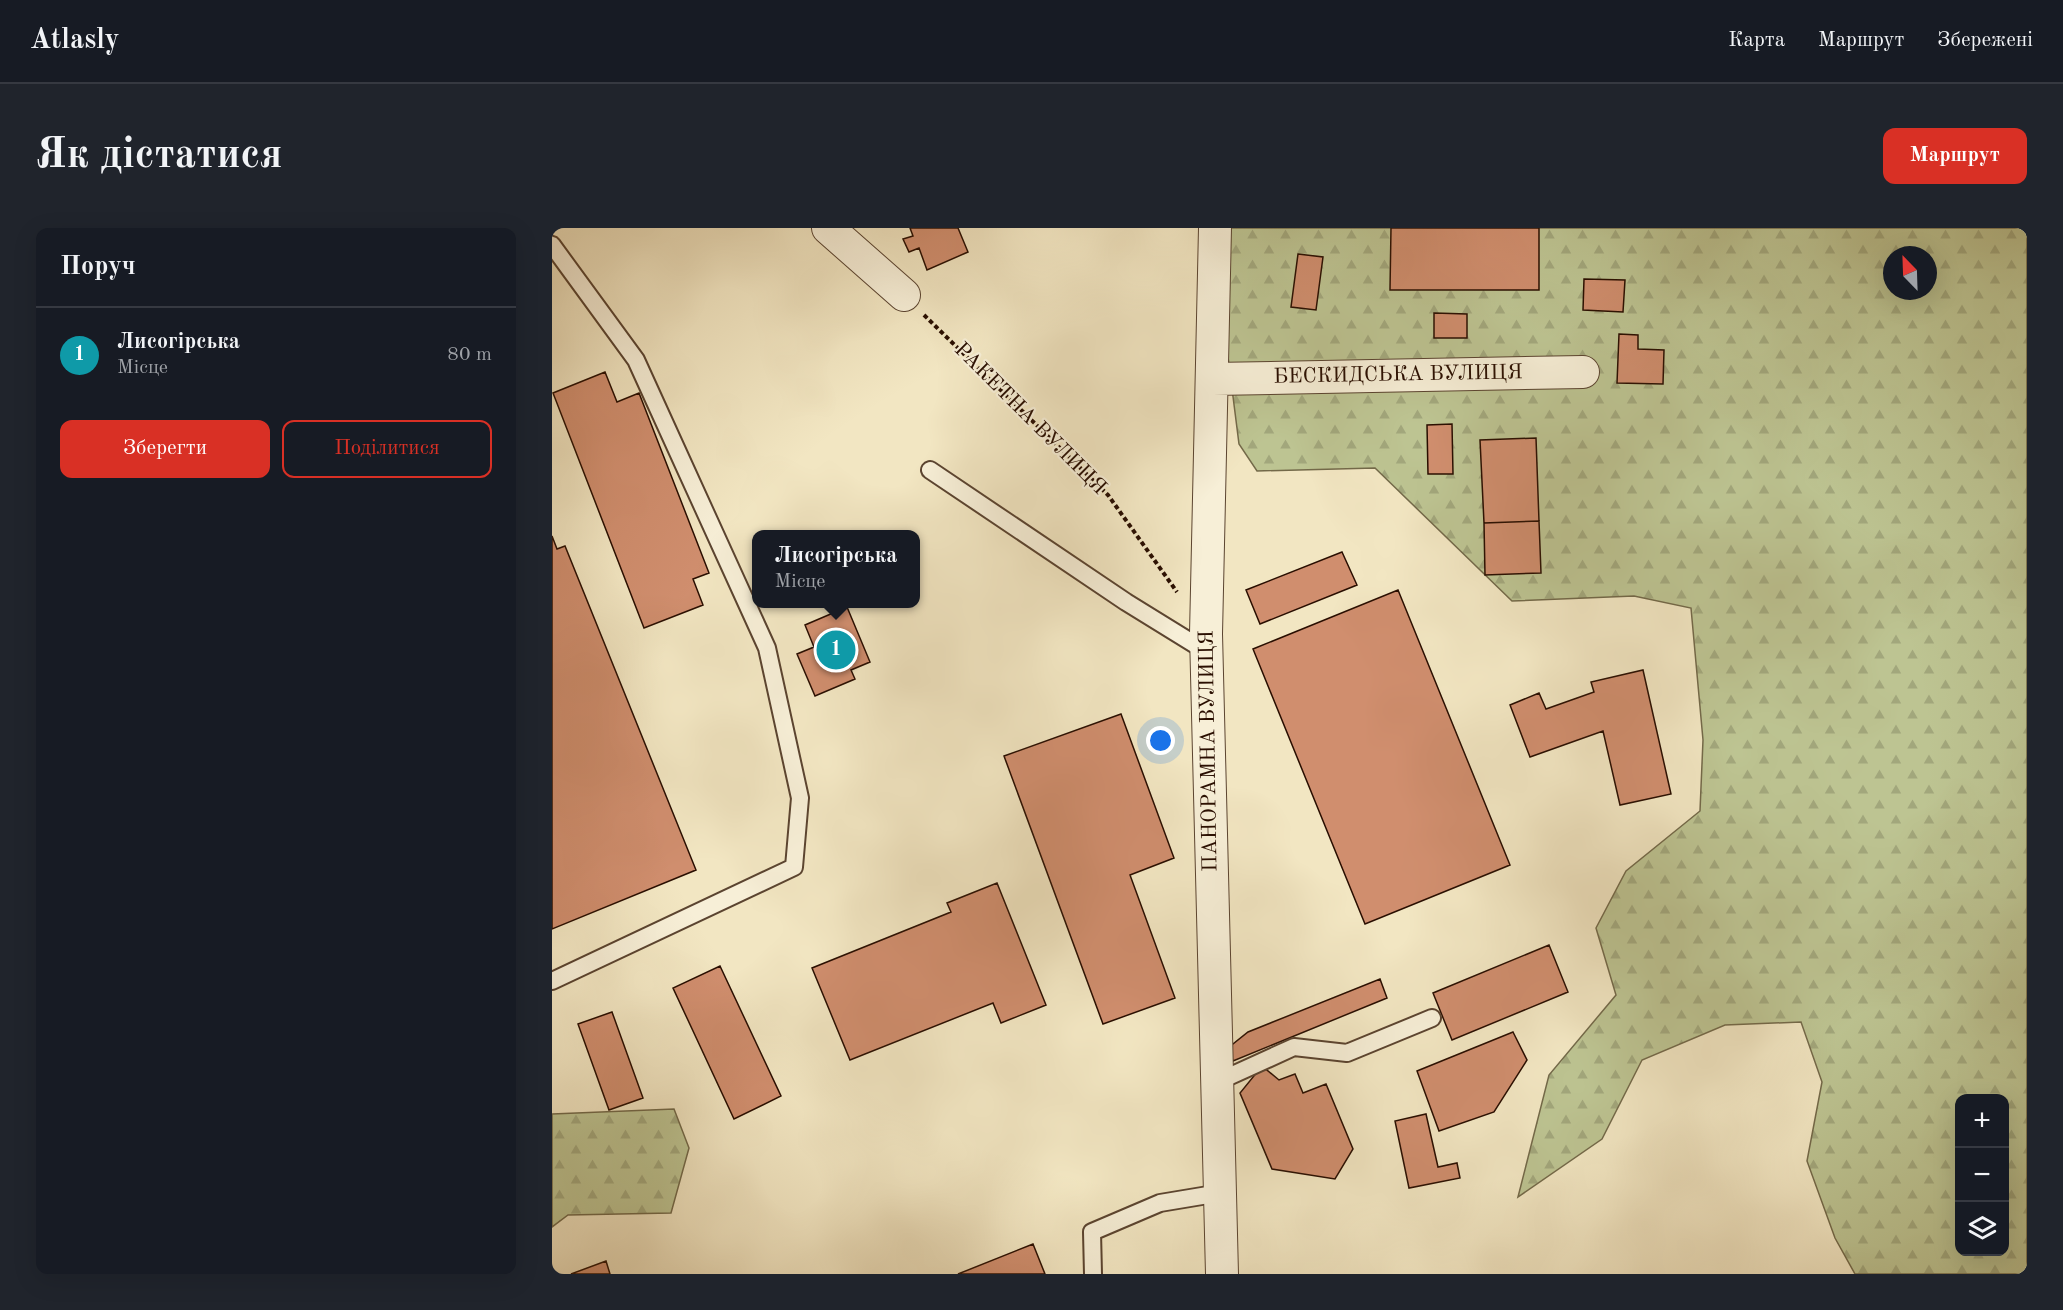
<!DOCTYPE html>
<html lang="uk">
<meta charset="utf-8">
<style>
:root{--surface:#171b24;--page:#20242c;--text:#f1f3f6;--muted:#9ea1a6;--line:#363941;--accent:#d93025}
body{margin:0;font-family:"Old Standard TT",serif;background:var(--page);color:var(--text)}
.controls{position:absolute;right:18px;bottom:18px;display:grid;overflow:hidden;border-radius:12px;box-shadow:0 6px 24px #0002}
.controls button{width:54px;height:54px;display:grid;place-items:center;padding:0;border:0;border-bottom:2px solid var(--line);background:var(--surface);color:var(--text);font:30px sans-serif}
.compass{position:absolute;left:1331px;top:18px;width:54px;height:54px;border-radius:50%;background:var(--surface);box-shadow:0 6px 24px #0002;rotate:337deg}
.you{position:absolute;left:609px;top:513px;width:21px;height:21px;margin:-15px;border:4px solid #fff;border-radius:50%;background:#1a73e8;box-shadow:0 0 0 9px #1a73e833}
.badge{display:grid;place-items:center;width:39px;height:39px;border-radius:50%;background:var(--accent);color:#fff;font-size:20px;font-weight:700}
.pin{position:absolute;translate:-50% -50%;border:3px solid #fff;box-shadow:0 2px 6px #0006}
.popup{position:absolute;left:200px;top:302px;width:168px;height:78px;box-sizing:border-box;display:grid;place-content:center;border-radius:12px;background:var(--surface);filter:drop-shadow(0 2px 4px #0005);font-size:20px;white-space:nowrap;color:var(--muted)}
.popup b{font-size:22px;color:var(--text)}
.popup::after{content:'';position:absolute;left:50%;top:100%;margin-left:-12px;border:12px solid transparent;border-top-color:var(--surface)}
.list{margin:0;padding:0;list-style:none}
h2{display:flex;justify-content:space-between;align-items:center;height:78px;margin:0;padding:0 24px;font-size:26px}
h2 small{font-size:20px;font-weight:400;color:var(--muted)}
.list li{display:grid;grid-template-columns:39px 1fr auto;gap:18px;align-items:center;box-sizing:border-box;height:96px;padding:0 24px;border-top:2px solid var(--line)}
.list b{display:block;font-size:22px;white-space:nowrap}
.list p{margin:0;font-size:20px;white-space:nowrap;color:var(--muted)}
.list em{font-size:20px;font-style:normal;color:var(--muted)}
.actions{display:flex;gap:12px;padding:18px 24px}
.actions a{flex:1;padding:14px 0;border:2px solid var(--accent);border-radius:12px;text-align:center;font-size:21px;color:var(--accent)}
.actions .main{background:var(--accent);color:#fff}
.icon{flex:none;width:33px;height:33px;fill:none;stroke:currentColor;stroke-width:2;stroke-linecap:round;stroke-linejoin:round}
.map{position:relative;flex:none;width:1475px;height:1046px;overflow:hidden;border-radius:12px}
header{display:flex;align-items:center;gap:36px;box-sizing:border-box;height:84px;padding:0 30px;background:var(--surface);border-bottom:2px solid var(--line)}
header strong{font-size:28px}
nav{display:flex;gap:33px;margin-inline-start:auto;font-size:21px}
.intro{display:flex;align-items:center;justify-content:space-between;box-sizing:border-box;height:144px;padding:0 36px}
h1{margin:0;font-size:42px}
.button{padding:15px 27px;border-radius:12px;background:var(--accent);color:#fff;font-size:21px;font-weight:700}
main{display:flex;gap:36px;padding:0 36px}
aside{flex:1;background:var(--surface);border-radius:12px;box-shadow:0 6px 24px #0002}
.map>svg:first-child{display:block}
.forest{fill:url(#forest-firs);stroke:#736949;stroke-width:1.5;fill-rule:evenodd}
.building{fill:#d08e6e;stroke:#290e00;stroke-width:1.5}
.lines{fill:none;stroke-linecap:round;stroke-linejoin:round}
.service-casing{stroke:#5b4430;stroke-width:20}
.minor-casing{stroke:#5b4430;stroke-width:34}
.path{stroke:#290e00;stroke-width:4;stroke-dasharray:4.5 3;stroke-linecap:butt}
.service{stroke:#f7efd7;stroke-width:16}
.minor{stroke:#f7efd7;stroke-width:32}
.labels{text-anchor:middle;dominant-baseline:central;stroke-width:4.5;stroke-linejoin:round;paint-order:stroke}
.street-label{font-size:21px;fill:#290e00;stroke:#f7efd7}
</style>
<header>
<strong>Atlasly</strong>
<nav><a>Карта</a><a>Маршрут</a><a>Збережені</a></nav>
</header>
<div class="intro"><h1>Як дістатися</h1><a class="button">Маршрут</a></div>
<main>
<aside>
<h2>Поруч<small></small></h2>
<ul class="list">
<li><span class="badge" style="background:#0f9aa8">1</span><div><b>Лисогірська</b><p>Місце</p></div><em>80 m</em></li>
</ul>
<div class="actions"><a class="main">Зберегти</a><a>Поділитися</a></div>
</aside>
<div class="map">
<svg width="1475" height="1046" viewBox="0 0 1475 1046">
<defs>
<pattern id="forest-firs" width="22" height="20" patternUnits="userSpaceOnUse" patternTransform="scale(1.5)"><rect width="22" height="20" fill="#bdc492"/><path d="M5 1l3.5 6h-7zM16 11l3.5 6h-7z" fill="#a2a77c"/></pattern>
</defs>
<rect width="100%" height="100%" fill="#f2e6c2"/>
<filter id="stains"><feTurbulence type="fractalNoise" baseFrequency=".00333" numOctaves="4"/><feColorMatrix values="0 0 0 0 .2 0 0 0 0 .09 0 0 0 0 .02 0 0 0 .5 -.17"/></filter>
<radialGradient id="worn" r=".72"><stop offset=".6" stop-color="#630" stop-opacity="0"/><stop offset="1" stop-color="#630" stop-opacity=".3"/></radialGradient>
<path class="forest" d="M669,0H1475V1046H1303L1283,1010L1255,933L1270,854L1249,794L1173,797L1090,832L1050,911L966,969L997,847L1064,767L1044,700L1074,643L1148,583L1151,512L1139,380L1082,368L960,373L823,240L705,243L687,216L675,121ZM1340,27H1376V63H1340ZM1408,870H1452V1024H1408Z
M122,881L137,920L119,985L16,987L0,999V886Z"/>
<path class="building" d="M358,0H406L416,24L375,42L367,20L357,24L351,11L361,8Z
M839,0H987V62H838Z
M746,26L771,29L764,82L739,79Z
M1032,51L1073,52L1071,84L1031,82Z
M882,85L915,86V110H882Z
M1067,106L1086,107V121L1112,122L1111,156L1065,155Z
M53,144L65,174L87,165L157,345L141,351L151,377L92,400L1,165Z
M900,196L901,246H876L875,197Z
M984,210L987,293L932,295L928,212Z
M987,293L989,345L933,347L932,295Z
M0,308L5,321L13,318L144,642L0,701Z
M790,324L805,357L708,396L694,362Z
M846,362L958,637L813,696L701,421Z
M295,379L318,434L299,442L303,451L263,468L245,426L262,419L253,397Z
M1091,442L1119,566L1068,577L1051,503L978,529L958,477L987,465L994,481L1042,464L1039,454Z
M569,486L622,630L578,647L623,770L551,796L452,528Z
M445,655L494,777L449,795L441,775L298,832L260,740L399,684L395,675Z
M997,717L1016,764L900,812L881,765Z
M168,738L229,868L182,891L121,760Z
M828,751L835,770L681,833L676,820L696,804Z
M60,784L91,870L57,882L26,796Z
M961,804L975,832L942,884L887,903L865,843Z
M710,838L727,852L743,846L751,865L774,856L801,921L783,951L720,941L688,865Z
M874,886L886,939L905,935L908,950L857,960L843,893Z
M481,1016L493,1046H406Z
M54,1033L58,1046H19Z"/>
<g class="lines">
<g class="service-casing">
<path id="service" d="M0,17L84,132L215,420L248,570L242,639L0,753
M378,242L574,374L655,424
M665,854L742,819L795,825L880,790
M541,1046L540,1004L608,975L668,965"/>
</g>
<g class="minor-casing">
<path id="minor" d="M276,0L352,67
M663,0L654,406L670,1046
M661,151L1031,144"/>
</g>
<path class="path" d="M372,87L556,267L625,364"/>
<use href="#service" class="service"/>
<use href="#minor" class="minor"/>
</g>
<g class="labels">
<g class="street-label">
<text transform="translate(846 147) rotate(-1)">БЕСКИДСЬКА ВУЛИЦЯ</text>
<text transform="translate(478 191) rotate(45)">РАКЕТНА ВУЛИЦЯ</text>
<text transform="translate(657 523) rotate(-91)">ПАНОРАМНА ВУЛИЦЯ</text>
</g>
</g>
<rect width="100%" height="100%" filter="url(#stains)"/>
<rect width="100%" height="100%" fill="url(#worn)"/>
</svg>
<div class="controls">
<button>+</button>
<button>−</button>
<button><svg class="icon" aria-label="layers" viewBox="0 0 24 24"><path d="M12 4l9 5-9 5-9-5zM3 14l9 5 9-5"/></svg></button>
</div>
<svg class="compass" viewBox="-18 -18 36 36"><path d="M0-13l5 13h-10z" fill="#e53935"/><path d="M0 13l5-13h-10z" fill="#9ea1a6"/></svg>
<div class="you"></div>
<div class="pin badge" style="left:284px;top:422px;background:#0f9aa8">1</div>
<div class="popup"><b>Лисогірська</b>Місце</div>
</div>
</main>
